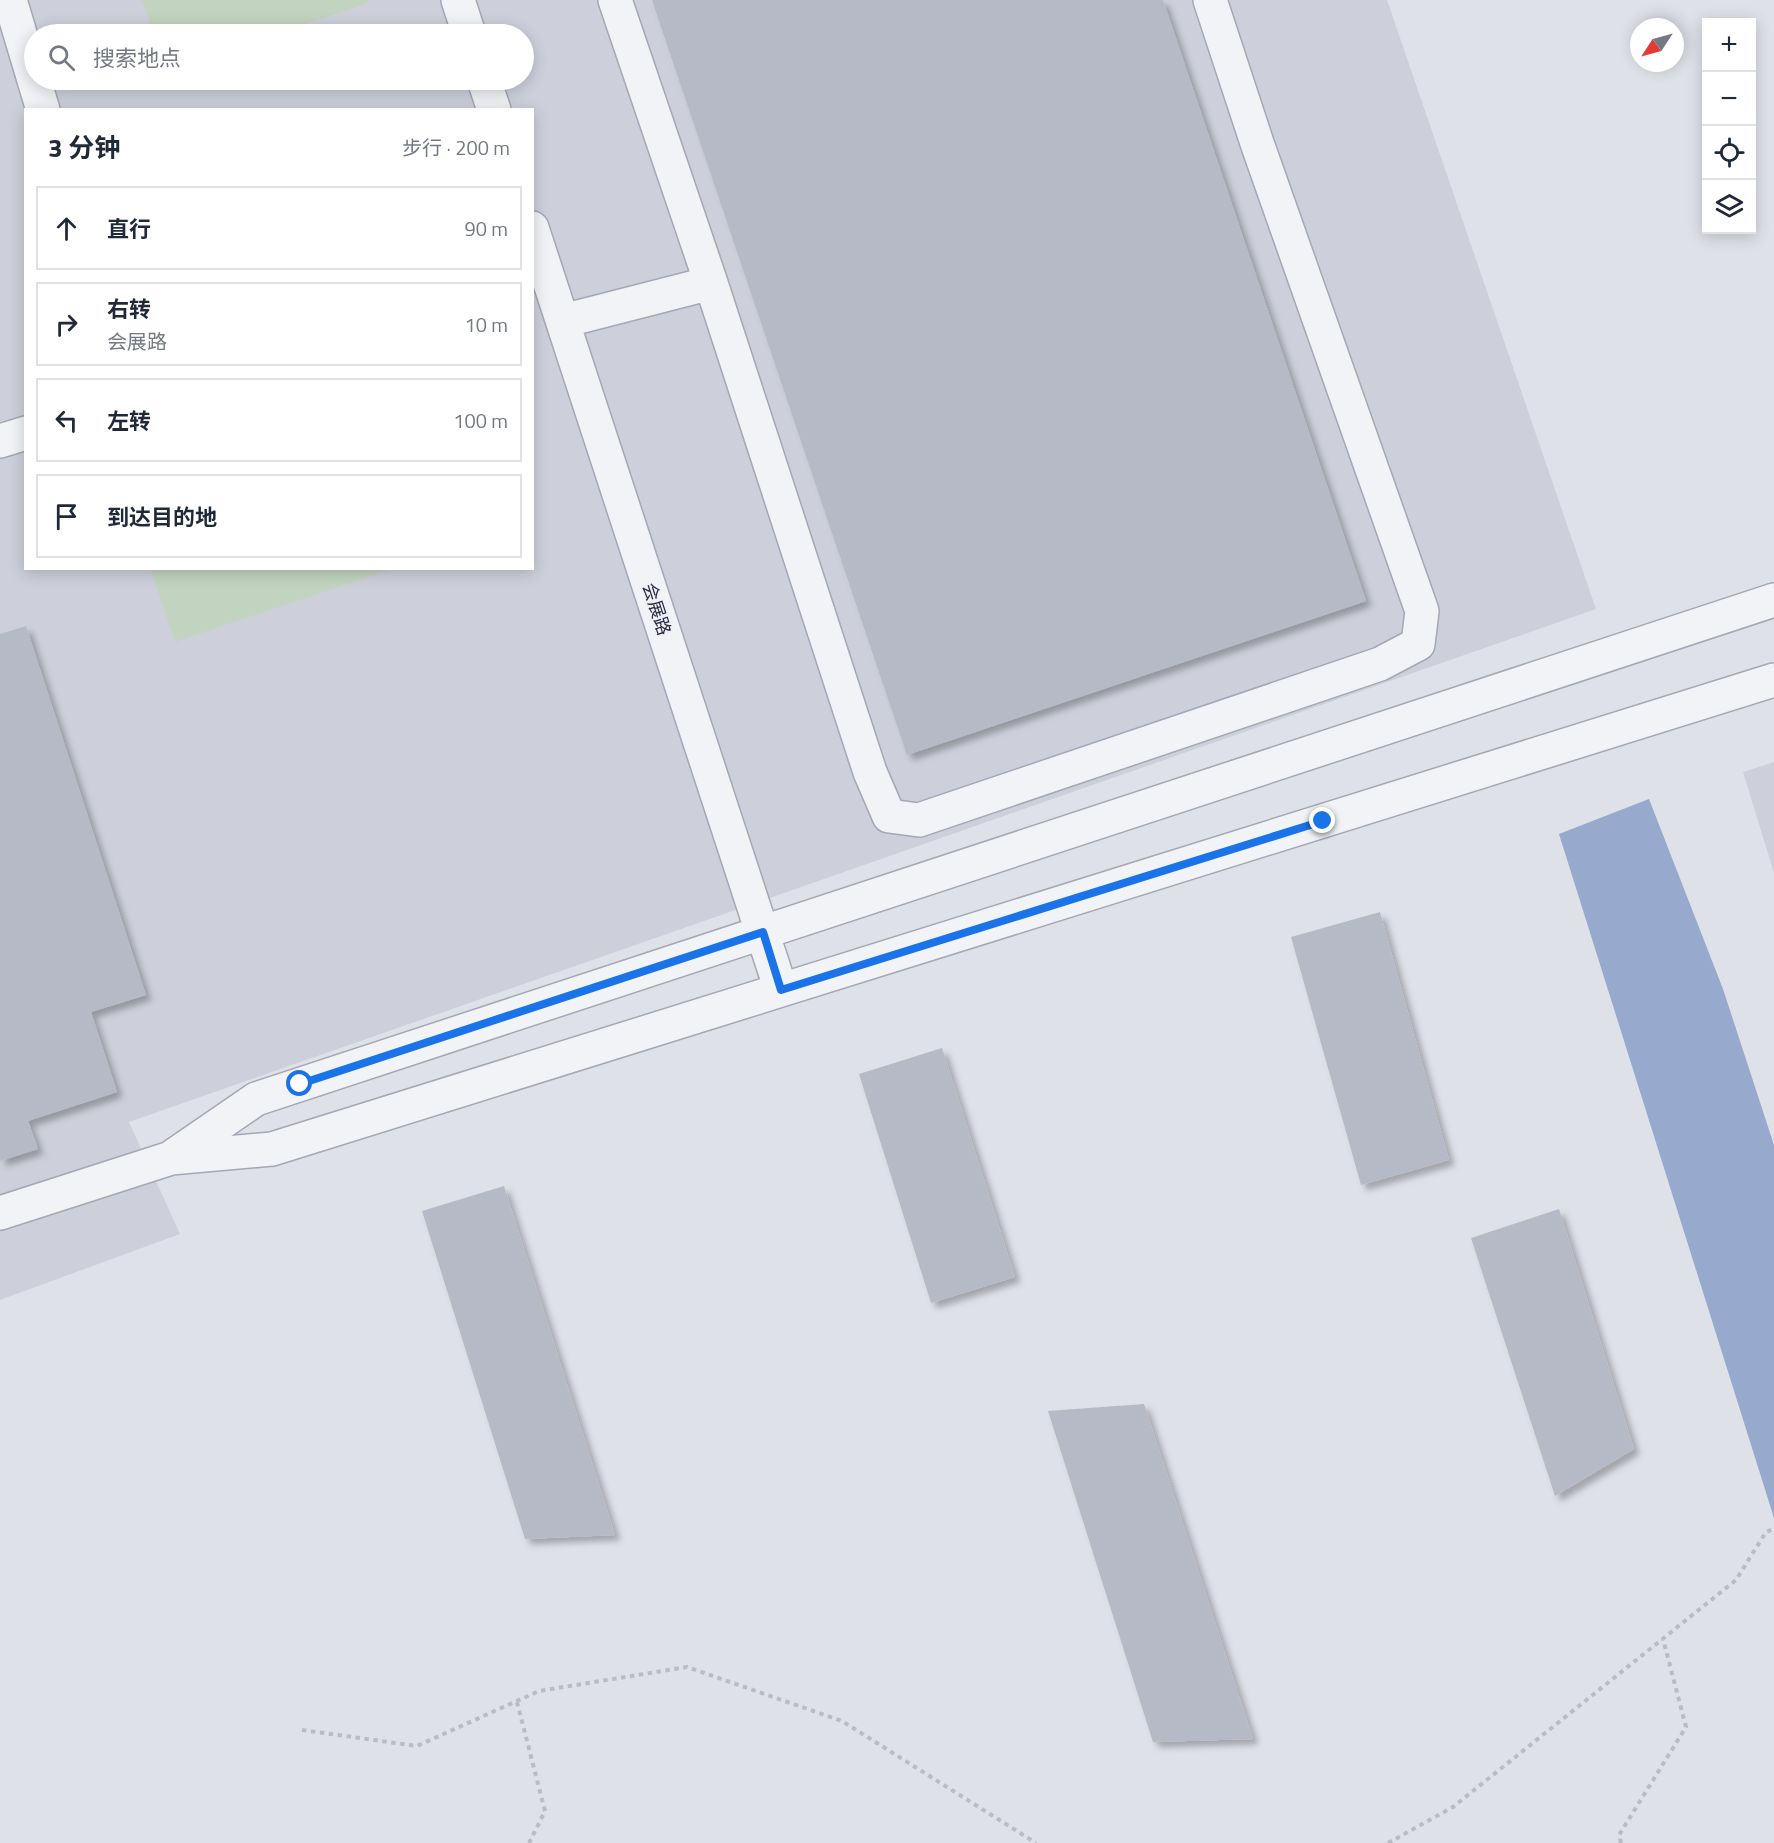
<!DOCTYPE html>
<html lang="zh">
<meta charset="utf-8">
<style>
:root{--surface:#fff;--page:#f6f6f7;--text:#1f2937;--muted:#747a83;--line:#e0e1e3}
body{margin:0;font-family:"Titillium Web","Noto Sans SC",sans-serif;background:var(--page);color:var(--text)}
.controls{position:absolute;right:18px;top:18px;display:grid;overflow:hidden;border-radius:0px;box-shadow:0 3px 15px #0003}
.controls button{width:54px;height:54px;display:grid;place-items:center;padding:0;border:0;border-bottom:2px solid var(--line);background:var(--surface);color:var(--text);font:30px sans-serif}
.compass{position:absolute;left:1630px;top:18px;width:54px;height:54px;border-radius:50%;background:var(--surface);box-shadow:0 3px 15px #0003;rotate:234deg}
.stop{position:absolute;width:18px;height:18px;margin:-14px;border:4px solid #1a73e8;border-radius:50%;background:#fff}
.stop.end{background:#1a73e8;border-color:#fff;box-shadow:0 2px 6px #0008}
.list{margin:0;padding:0;list-style:none}
h2{display:flex;justify-content:space-between;align-items:center;height:78px;margin:0;padding:0 24px;font-size:26px}
h2 small{font-size:20px;font-weight:400;color:var(--muted)}
.list li{display:grid;grid-template-columns:39px 1fr auto;gap:18px;align-items:center;box-sizing:border-box;height:84px;margin:0 12px 12px;padding:0 12px;border:2px solid var(--line);border-radius:0px}
.list b{display:block;font-size:22px;white-space:nowrap}
.list p{margin:0;font-size:20px;white-space:nowrap;color:var(--muted)}
.list em{font-size:20px;font-style:normal;color:var(--muted)}
.icon{flex:none;width:33px;height:33px;fill:none;stroke:currentColor;stroke-width:2;stroke-linecap:round;stroke-linejoin:round}
.map{position:relative;flex:none;width:1774px;height:1843px;overflow:hidden}
.search{position:absolute;background:var(--surface);box-shadow:0 3px 15px #0003;left:24px;top:24px;width:510px;height:66px;display:flex;align-items:center;gap:15px;box-sizing:border-box;padding:0 21px;border-radius:33px;color:var(--muted);font-size:22px}
.panel{position:absolute;background:var(--surface);box-shadow:0 3px 15px #0003;left:24px;top:108px;width:510px;height:462px;border-radius:0px}
.map>svg:first-child{display:block}
.built{fill:#cdd0db;fill-rule:evenodd}
.green{fill:#c2d4bf}
.water{fill:#97a9cc}
.building{fill:#b6bac7;filter:url(#shadow)}
.lines{fill:none;stroke-linecap:round;stroke-linejoin:round}
.minor-casing{stroke:#a4a7b4;stroke-width:36}
.path{stroke:#b9bcc4;stroke-width:4;stroke-dasharray:4.5 4.5;stroke-linecap:butt}
.minor{stroke:#f2f3f7;stroke-width:33}
.route{stroke:#1a73e8;stroke-width:8}
.labels{text-anchor:middle;dominant-baseline:central;stroke-width:5;stroke-linejoin:round;paint-order:stroke}
.street-label{font-size:18px;fill:#272d42;stroke:#eff1f7}
</style>
<div class="map">
<svg width="1774" height="1843" viewBox="0 0 1774 1843">
<defs>
<filter id="shadow"><feDropShadow dx="5.5" dy="5.5" stdDeviation="3" flood-color="#0004"/></filter>
</defs>
<rect width="100%" height="100%" fill="#dfe1e9"/>
<path class="built" d="M0,0H1387L1596,609L129,1122L180,1234L0,1300ZM34,34H524V80H34ZM26,110H532V568H26Z
M1774,762V873L1743,772Z"/>
<path class="green" d="M142,0H368L369,3L275,34H154Z
M150,568H392V569L175,642Z"/>
<path class="water" d="M1649,799L1723,989L1774,1145V1518L1559,834Z"/>
<path class="building" d="M652,0H1163L1366,601L907,755Z
M26,626L146,995L91,1012L117,1092L28,1121L38,1149L0,1161V634Z
M1380,912L1449,1160L1361,1185L1291,937Z
M942,1048L1015,1277L931,1303L859,1074Z
M504,1186L615,1535L525,1539L422,1211Z
M1559,1209L1634,1449L1555,1496L1471,1238Z
M1144,1404L1253,1739L1153,1742L1048,1411Z"/>
<g class="lines">
<g class="minor-casing">
<path id="minor" d="M10,0L43,110
M458,0L469,34
M615,0L711,283
M484,80L494,110
M532,228L781,990
M563,321L711,283L870,772L889,816L919,820L1380,664L1418,644L1422,611L1257,143L1210,0
M0,441L26,433
M173,1156L256,1099L1774,600
M0,1213L171,1158L272,1149L1774,680"/>
</g>
<path class="path" d="M517,1702L545,1811L529,1843
M302,1730L417,1746L539,1691L687,1667L842,1721L1036,1843
M1388,1843L1453,1807L1736,1580L1766,1532L1774,1529
M1621,1843L1619,1835L1686,1727L1663,1639"/>
<use href="#minor" class="minor"/>
</g>
<g class="lines">
<path class="route" d="M300,1084L763,932L781,990L1323,821"/>
</g>
<g class="labels">
<g class="street-label">
<text transform="translate(657 609) rotate(72)">会展路</text>
</g>
</g>
</svg>
<div class="controls">
<button>+</button>
<button>−</button>
<button><svg class="icon" aria-label="locate" viewBox="0 0 24 24"><circle cx="12" cy="12" r="6"/><path d="M12 2v4M12 18v4M2 12h4M18 12h4"/></svg></button>
<button><svg class="icon" aria-label="layers" viewBox="0 0 24 24"><path d="M12 4l9 5-9 5-9-5zM3 14l9 5 9-5"/></svg></button>
</div>
<svg class="compass" viewBox="-18 -18 36 36"><path d="M0-13l5 13h-10z" fill="#e53935"/><path d="M0 13l5-13h-10z" fill="#747a83"/></svg>
<div class="stop" style="left:300px;top:1084px"></div>
<div class="stop end" style="left:1323px;top:821px"></div>
<div class="search"><svg class="icon" aria-label="search" viewBox="0 0 24 24"><circle cx="10" cy="10" r="6"/><path d="M15 15l6 6"/></svg>搜索地点</div>
<section class="panel">
<h2>3 分钟<small>步行 · 200 m</small></h2>
<ul class="list">
<li><svg class="icon" aria-label="ahead" viewBox="0 0 24 24"><path d="M12 20V5M6 11l6-6 6 6"/></svg><div><b>直行</b></div><em>90 m</em></li>
<li><svg class="icon" aria-label="right" viewBox="0 0 24 24"><path d="M7 20v-9h11M14 6l5 5-5 5"/></svg><div><b>右转</b><p>会展路</p></div><em>10 m</em></li>
<li><svg class="icon" aria-label="left" viewBox="0 0 24 24"><path d="M17 20v-9H6M10 6l-5 5 5 5"/></svg><div><b>左转</b></div><em>100 m</em></li>
<li><svg class="icon" aria-label="arrive" viewBox="0 0 24 24"><path d="M6 21V4h12l-3 4 3 4H6"/></svg><div><b>到达目的地</b></div></li>
</ul>
</section>
</div>
